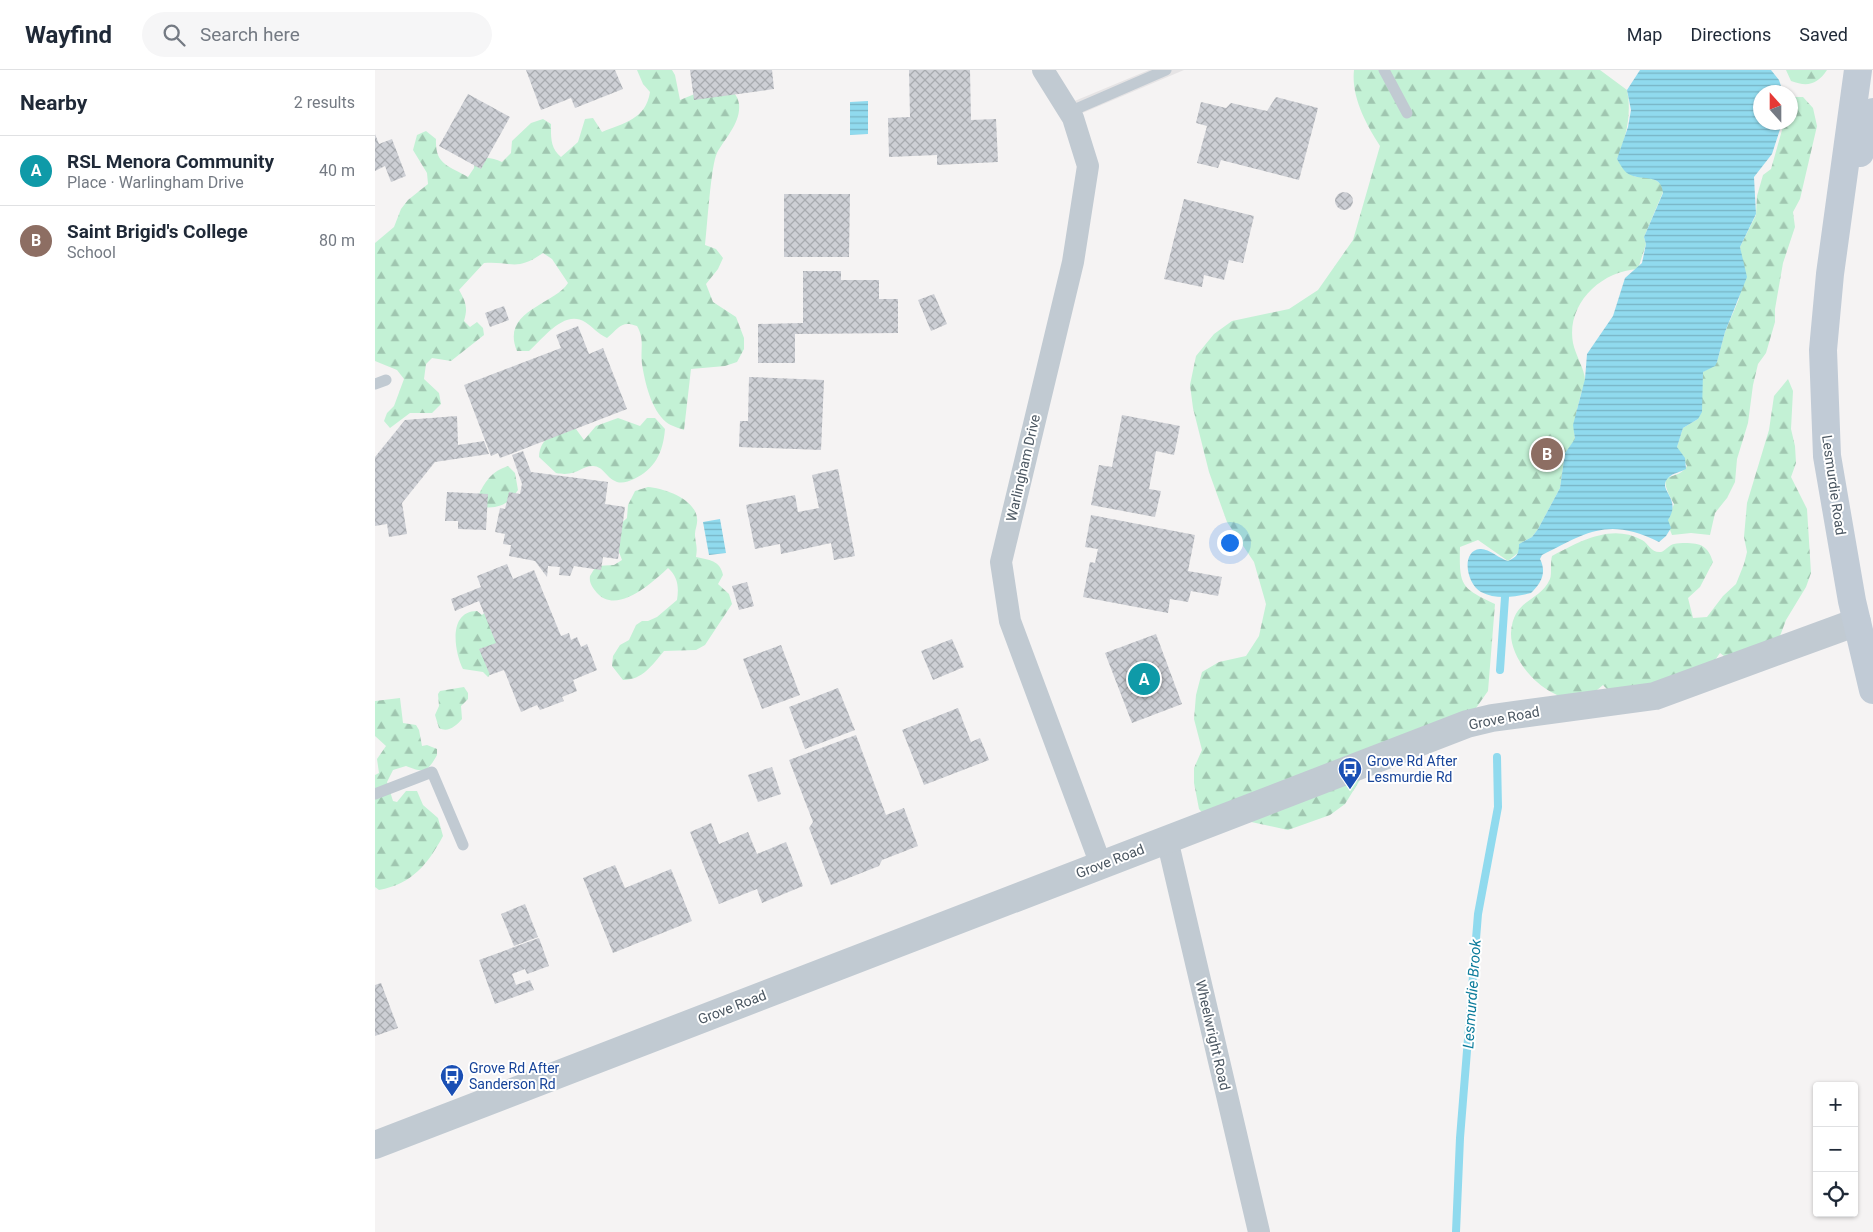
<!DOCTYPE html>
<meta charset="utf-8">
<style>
:root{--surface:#fff;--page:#f6f6f7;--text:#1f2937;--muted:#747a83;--line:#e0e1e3;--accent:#b45309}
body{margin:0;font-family:Roboto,sans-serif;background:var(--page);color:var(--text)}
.controls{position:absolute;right:15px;bottom:15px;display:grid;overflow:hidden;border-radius:5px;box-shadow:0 1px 4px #0004}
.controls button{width:45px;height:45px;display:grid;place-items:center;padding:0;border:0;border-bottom:1px solid var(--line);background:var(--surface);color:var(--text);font:25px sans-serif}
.compass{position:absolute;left:1378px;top:15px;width:45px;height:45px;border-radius:50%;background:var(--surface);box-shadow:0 1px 4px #0004;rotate:339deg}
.you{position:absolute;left:854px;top:472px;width:18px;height:18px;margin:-12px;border:4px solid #fff;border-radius:50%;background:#1a73e8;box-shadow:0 0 0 8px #1a73e833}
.badge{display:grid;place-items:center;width:32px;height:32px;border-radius:50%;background:var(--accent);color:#fff;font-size:16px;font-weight:700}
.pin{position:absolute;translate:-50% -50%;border:2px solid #fff;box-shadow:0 1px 5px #0006}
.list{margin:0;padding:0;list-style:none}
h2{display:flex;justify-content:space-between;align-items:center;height:65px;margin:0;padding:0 20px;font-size:21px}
h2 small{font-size:16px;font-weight:400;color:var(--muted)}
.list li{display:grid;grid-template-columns:32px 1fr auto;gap:15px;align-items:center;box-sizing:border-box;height:70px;padding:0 20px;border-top:1px solid var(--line)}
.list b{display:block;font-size:19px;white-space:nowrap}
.list p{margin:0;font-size:16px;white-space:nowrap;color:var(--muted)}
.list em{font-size:16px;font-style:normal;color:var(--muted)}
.icon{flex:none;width:28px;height:28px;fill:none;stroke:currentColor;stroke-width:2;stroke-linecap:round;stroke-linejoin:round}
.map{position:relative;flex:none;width:1498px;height:1162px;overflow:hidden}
header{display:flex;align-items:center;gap:30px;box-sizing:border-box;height:70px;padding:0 25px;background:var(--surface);border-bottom:1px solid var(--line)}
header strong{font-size:24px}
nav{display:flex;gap:28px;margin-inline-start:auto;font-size:18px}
.search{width:350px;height:45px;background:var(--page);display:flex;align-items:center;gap:12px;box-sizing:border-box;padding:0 18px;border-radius:28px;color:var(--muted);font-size:19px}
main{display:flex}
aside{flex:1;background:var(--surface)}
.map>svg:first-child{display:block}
.education{fill:#e6e4e5}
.forest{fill:url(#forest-firs)}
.water{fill:url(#water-rules)}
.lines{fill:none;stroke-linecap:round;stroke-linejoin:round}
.stream{stroke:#90daee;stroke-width:8}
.building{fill:url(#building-cross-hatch)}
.service{stroke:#c1cad2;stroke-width:11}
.minor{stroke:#c1cad2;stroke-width:22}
.tertiary{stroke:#c1cad2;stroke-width:28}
.secondary{stroke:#c1cbd6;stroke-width:28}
.labels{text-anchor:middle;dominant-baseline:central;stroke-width:4;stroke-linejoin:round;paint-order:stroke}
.street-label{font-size:14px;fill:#4a5661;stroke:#fff}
.transit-label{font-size:14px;fill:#164399;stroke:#fff;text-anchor:start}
.water-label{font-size:15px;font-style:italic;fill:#0c7c9b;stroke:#fff}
</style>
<header>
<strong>Wayfind</strong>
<div class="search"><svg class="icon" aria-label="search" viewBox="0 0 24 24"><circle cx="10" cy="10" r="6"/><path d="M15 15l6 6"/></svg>Search here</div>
<nav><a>Map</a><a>Directions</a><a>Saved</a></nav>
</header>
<main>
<aside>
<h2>Nearby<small>2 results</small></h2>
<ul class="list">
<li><span class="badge" style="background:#0f9aa8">A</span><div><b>RSL Menora Community</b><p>Place · Warlingham Drive</p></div><em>40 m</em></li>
<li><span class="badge" style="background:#8d6e63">B</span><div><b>Saint Brigid's College</b><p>School</p></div><em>80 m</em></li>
</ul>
</aside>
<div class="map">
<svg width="1498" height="1162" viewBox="0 0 1498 1162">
<defs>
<pattern id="forest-firs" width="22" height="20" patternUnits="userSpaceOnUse" patternTransform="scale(1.25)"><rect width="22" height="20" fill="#c3f1d5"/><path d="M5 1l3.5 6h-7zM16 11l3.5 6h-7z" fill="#a0c6b0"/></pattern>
<pattern id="water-rules" width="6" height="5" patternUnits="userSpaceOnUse" patternTransform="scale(1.25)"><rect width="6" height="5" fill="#90daee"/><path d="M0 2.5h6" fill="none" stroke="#78b4c4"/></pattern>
<pattern id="building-cross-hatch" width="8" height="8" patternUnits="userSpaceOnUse" patternTransform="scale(1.25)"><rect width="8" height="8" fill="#cdcfd5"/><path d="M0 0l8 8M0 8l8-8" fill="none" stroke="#a8abb0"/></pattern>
</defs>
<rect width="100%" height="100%" fill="#f5f3f3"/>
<path class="education" d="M774,0H809L698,47L690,35Z"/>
<path class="forest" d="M262,0H297L300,5L305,30L349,12C355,18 363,25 364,34C366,53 350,68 342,83C336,94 332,159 330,175L341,179L348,188L343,199L331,214L338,232L361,247L369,268V279L362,292L350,296L316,299L309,360C304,358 296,356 291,352C276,339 270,313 267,294C265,279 270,270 262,256C246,250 244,258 232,268C223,264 218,257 210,252C189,239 168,269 154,281H142C125,241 179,235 193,213L177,189L168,183C141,202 137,191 109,193L84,220C91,232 93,238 89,251L95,257L102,252L108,258L109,265L76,291L57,288L51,294L49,309L64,323L66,334L57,343H35L15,358L9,351L12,343L19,336L29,309L22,300L0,291V173L19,157L26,139L33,130L53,114L52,103L38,80L42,65L51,61L61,69C60,95 73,95 93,107L99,98L100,91C110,86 117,88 127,92L136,83L137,71L156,53L168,49L176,54C176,67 175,78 186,87L203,72L210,49L218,48L227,62C249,53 271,49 275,22L268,14Z
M979,0H1225L1252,20C1257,45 1251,67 1242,89L1260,107C1271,106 1280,108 1288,116V122L1269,167L1271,174L1263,199C1225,201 1191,235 1198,273C1200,284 1210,300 1210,310C1210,314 1207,320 1206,324C1202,340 1198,353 1200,370L1190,383L1185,418L1163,459L1157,467L1144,474V482L1133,491L1103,470L1085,477C1084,516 1086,518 1120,534L1113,621L1101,638L1074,658L993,697L970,734L955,745L913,760L867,750L837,754L824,739L819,713V698L827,680L819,649L821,625L827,602L844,592L871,586L884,566L891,534L879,492L852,452L834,402L818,338L815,315L821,286L839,264L857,251L914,239L943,220L978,170L1005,76C991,54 976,27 979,0Z
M1411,0H1452C1442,15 1432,17 1416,11Z
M1416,27H1428L1438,38L1442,56L1425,129L1418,142L1420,157L1408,193L1400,239V252L1391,283L1383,294L1378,315L1373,353L1362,389L1360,412L1352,428L1340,443L1335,465L1316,463L1297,465L1292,452L1299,434C1278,396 1301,414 1312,396L1302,377L1308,358L1323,349L1328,302L1342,292L1350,262L1364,229L1368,198L1365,177L1381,145L1382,126L1388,105L1396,99L1409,53L1416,52Z
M1413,309L1418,321L1416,359L1420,376L1421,393L1416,407L1432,439L1436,503L1431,517L1411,550L1405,566L1353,589L1345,583L1336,596L1240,627L1228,615C1224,618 1220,622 1216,625C1183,643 1135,596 1136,563C1138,528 1164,533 1175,509C1177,503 1175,493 1177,486C1204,472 1236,453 1267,470C1274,474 1276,483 1286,482C1290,481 1294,475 1299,474C1302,473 1307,473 1310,473C1326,473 1333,476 1338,492L1325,517L1313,528L1318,548L1332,547L1348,526L1361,514L1369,494L1372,482L1369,467L1372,433L1394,360L1399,326Z
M243,348L265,356L272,348H280L290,359C288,383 280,399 259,409C253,412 245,414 240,411C232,408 228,396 218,396C205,396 202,407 181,403L164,387C165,366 181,363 198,355L209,370L221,356Z
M133,396L140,403L143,420C135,433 124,439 108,437L103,427C109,412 117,401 133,396Z
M273,417C289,418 320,429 322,448C323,454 320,459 320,464C320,473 323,475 321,487C334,490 345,490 348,505L343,514L354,524L357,534L330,575L321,580L289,581C277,595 268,610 248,610L237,596L238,586L245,575L254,570L261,555L267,551H273L282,547L302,530C304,517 303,507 293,498C277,513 242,545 222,523C217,517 214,513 215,506L221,496L239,495L247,490L241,474L242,457L252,448L253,435L260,421Z
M116,537L124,557L120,598L113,607L108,602L88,599C79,581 73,541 102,541L107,545Z
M89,617L93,623V629L86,636L87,649C81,656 73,663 64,658L60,645L64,636L63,624L65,621Z
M25,628L28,653L41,655L44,660L47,676L52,675L62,679V685C52,703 49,703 31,696L18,700L12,712L18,731L22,732L31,721H42L48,735L63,748L68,766C53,794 37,814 4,820L0,817V705L4,703L2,689L11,676L0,666V631Z"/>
<path class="water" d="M1265,0H1396L1404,10L1408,22H1386V52L1407,53L1397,84L1379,107L1381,144L1365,177L1372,207L1350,262L1342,292L1340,296L1328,302L1327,342L1323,349L1308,358L1302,377L1310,388L1311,399C1306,402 1298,403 1294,407C1280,420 1308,427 1293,450L1296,458L1291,466L1284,472C1233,447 1213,462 1167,485L1165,489C1172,503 1166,513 1156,523C1141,527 1121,530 1106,522C1092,515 1085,481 1105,479C1113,478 1125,489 1133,491C1142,487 1144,484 1144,474L1157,467L1163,459L1185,418L1190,383L1200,369L1198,355L1210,309L1212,284L1238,246L1250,208L1267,193L1271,174L1269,167L1288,123C1287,102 1264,112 1252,103C1248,100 1245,94 1242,89L1253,57L1256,40L1252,20Z
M493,31V64L475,65V32Z
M345,449L351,483L334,485L328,452Z"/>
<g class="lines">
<path class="stream" d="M1125,600L1130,527
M1081,1162L1085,1068L1103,844L1123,737L1122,687"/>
</g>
<path class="building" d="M151,0H240L248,19L200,38L196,28L166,40Z
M315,0H397L399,19L319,30Z
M534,0H595L596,50L621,49L623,92L562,95V85L514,87L513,48L535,47Z
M93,24L135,47L106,99L64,76Z
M901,27L943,38L924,110L846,90L843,98L822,93L832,56L821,53L826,32L851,38L856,33L892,41Z
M0,64L4,74L17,69L31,106L16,112L10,96L0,101Z
M960 131a9 9 0 1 1 18 0a9 9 0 1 1-18 0Z
M409,124H475L474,187H409Z
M809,129L879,146L868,193L854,190L849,210L829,205L827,217L789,209Z
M428,201H466V210H504V229H523V263L420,264V293H383V254L428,253Z
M559,224L572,254L556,261L543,230Z
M129,236L134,250L115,257L110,243Z
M203,256L214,284L228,278L252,339L125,388L123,383L116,386L89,315L186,278L181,265Z
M374,307L449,310L446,380L364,377L365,351H373Z
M747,345L805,356L799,385L781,381L774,419L786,421L780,447L716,435L724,395L737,397Z
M82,346L83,375L109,371L114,384L60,392L27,433L32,464L14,467L12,454L0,456V387L30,350Z
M148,381L156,402L233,412L230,434L250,437L243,489L228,487L226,500L199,496L195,506L184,505L185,497L173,496L172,507L160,491L134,486L136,475L128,474L130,464L120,462L125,438L130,439L134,422L145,424L147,414L137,385Z
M463,399L480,486L459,490L456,473L406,484L405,474L380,479L371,435L420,425L423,442L444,438L437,405Z
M72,422L113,424L111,460L83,459V451H70Z
M716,445L820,465L813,501L847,507L843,526L816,521L813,532L795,529L793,543L708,527L715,492L720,493L723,479L710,477Z
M132,494L138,509L159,500L186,566L194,563L196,570L202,567L206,577L212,574L222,600L198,610L202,621L187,627L189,631L165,640L162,635L146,642L129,600L115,605L104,579L121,573L104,531L80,541L76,529L106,517L102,506Z
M372,512L379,536L364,540L357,516Z
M781,564L807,634L757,653L730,583Z
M577,569L589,597L558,610L546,581Z
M406,575L425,625L387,639L368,589Z
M463,618L480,660L430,679L414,637Z
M583,638L596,672L605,668L614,690L549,715L527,660Z
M481,665L511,745L529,738L543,776L507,790L504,796L456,815L434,758L438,752L414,690Z
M397,697L406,724L383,732L373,705Z
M336,753L344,774L373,762L382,784L411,772L428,816L387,833L382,819L344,834L315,762Z
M240,795L250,818L296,799L317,851L238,883L208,808Z
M150,834L163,867L139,876L126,844Z
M164,868L174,896L152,904L150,899L137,904L141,915L155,910L159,920L120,934L104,890Z
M6,913L23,958L0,966V915Z"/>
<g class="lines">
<path class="service" d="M1009,0L1032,43
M694,42L791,0
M0,314L11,310
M0,724L57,702L88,775"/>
<path class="minor" d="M668,0L698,48L713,96L698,192L626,492L635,551L726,795
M792,769L884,1162"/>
<path class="tertiary" d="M0,1075L1092,654L1117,648L1280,626L1482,552"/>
<path class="secondary" d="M1483,0L1455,204L1448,280L1452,386L1477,531L1498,620
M1485,83L1498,42"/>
</g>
<defs>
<g id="bus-pin" transform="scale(1.25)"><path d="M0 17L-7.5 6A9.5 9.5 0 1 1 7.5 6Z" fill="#1a4fb4" stroke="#fff"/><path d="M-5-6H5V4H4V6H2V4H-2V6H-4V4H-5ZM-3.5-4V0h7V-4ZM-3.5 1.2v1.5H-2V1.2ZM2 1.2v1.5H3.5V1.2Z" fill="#fff"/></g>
</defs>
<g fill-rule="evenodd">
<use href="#bus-pin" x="975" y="699"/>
<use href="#bus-pin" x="77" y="1006"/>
</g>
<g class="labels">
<g class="street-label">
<text transform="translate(648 398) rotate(-77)">Warlingham Drive</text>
<text transform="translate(1459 415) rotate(82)">Lesmurdie Road</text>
<text transform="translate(1129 648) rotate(-11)">Grove Road</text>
<text transform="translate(735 791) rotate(-21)">Grove Road</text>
<text transform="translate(357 937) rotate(-21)">Grove Road</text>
<text transform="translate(838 965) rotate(77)">Wheelwright Road</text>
</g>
<g class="transit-label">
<text x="992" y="691">Grove Rd After<tspan x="992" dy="16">Lesmurdie Rd</tspan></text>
<text x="94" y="998">Grove Rd After<tspan x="94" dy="16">Sanderson Rd</tspan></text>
</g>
<g class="water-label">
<text transform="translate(1097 924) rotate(-86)">Lesmurdie Brook</text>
</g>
</g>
</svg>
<div class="controls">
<button>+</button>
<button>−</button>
<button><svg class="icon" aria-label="locate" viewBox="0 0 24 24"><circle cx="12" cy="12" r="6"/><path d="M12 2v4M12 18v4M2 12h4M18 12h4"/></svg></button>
</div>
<svg class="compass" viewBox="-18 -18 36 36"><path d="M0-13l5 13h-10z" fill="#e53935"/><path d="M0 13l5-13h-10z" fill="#747a83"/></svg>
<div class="you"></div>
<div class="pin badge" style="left:769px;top:609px;background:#0f9aa8">A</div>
<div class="pin badge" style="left:1172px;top:384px;background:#8d6e63">B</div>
</div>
</main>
